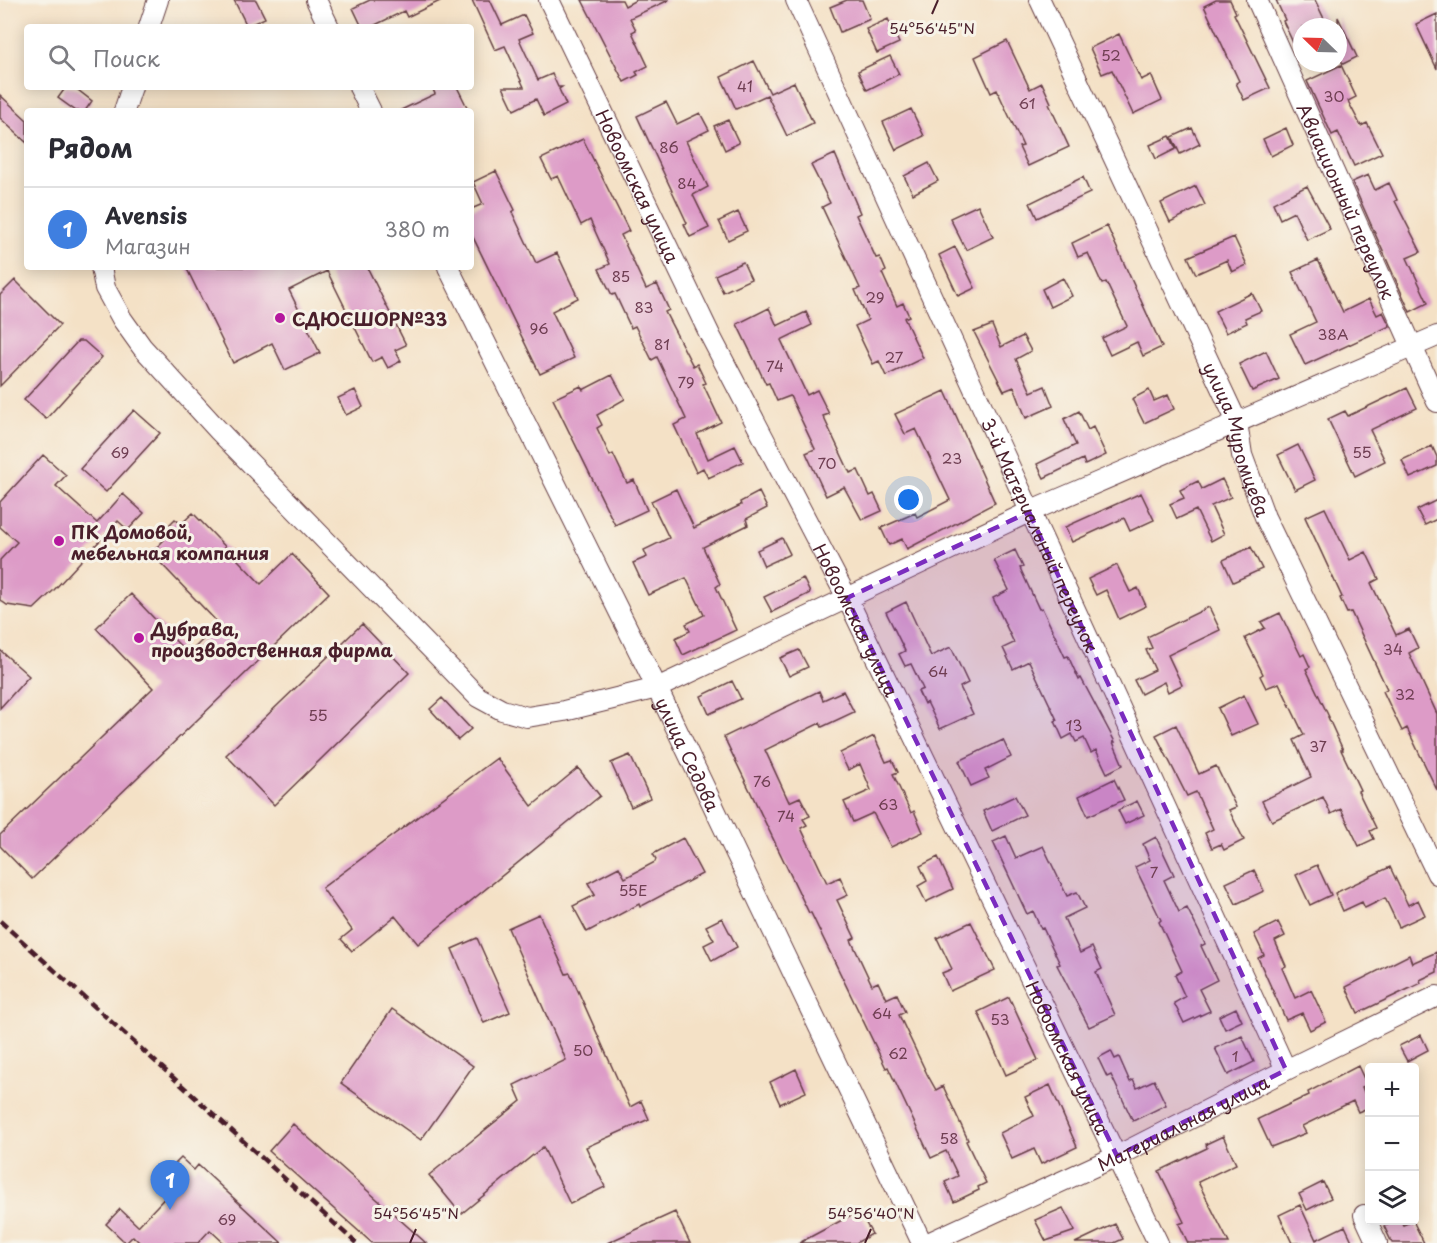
<!DOCTYPE html>
<html lang="ru">
<meta charset="utf-8">
<style>
:root{--surface:#fff;--page:#f2f2f3;--text:#2b2b33;--muted:#7c7c81;--line:#e1e1e2;--accent:#b45309}
body{margin:0;font-family:"Playpen Sans",sans-serif;background:var(--page);color:var(--text)}
.controls{position:absolute;right:18px;bottom:18px;display:grid;overflow:hidden;border-radius:6px;box-shadow:0 3px 15px #0003}
.controls button{width:54px;height:54px;display:grid;place-items:center;padding:0;border:0;border-bottom:2px solid var(--line);background:var(--surface);color:var(--text);font:30px sans-serif}
.compass{position:absolute;left:1293px;top:18px;width:54px;height:54px;border-radius:50%;background:var(--surface);box-shadow:0 3px 15px #0003;rotate:293deg}
.you{position:absolute;left:909px;top:500px;width:21px;height:21px;margin:-15px;border:4px solid #fff;border-radius:50%;background:#1a73e8;box-shadow:0 0 0 9px #1a73e833}
.badge{display:grid;place-items:center;width:39px;height:39px;border-radius:50%;background:var(--accent);color:#fff;font-size:20px;font-weight:700}
.pin{position:absolute;translate:-50% -50px;filter:drop-shadow(0 2px 3px #0008)}
.pin::after{content:'';position:absolute;top:32px;width:21px;height:18px;background:inherit;clip-path:polygon(0 0,100% 0,50% 100%)}
.list{margin:0;padding:0;list-style:none}
h2{display:flex;justify-content:space-between;align-items:center;height:78px;margin:0;padding:0 24px;font-size:26px}
h2 small{font-size:20px;font-weight:400;color:var(--muted)}
.list li{display:grid;grid-template-columns:39px 1fr auto;gap:18px;align-items:center;box-sizing:border-box;height:84px;padding:0 24px;border-top:2px solid var(--line)}
.list b{display:block;font-size:22px;white-space:nowrap}
.list p{margin:0;font-size:20px;white-space:nowrap;color:var(--muted)}
.list em{font-size:20px;font-style:normal;color:var(--muted)}
.icon{flex:none;width:33px;height:33px;fill:none;stroke:currentColor;stroke-width:2;stroke-linecap:round;stroke-linejoin:round}
.map{position:relative;flex:none;width:1437px;height:1243px;overflow:hidden}
.search{position:absolute;background:var(--surface);box-shadow:0 3px 15px #0003;left:24px;top:24px;width:450px;height:66px;display:flex;align-items:center;gap:15px;box-sizing:border-box;padding:0 21px;border-radius:6px;color:var(--muted);font-size:22px}
.panel{position:absolute;background:var(--surface);box-shadow:0 3px 15px #0003;left:24px;top:108px;width:450px;height:162px;border-radius:6px}
.map>svg:first-child{display:block}
.building{fill:#dd9bc7}
.lines{fill:none;stroke-linecap:round;stroke-linejoin:round}
.minor-casing{stroke:#643c42;stroke-width:22}
.minor{stroke:#fff;stroke-width:20}
.rail{stroke:#4a1f2b;stroke-width:4.5;stroke-dasharray:9 4.5;stroke-linecap:butt}
.marked{fill:#7b2cbf;fill-opacity:0.2;stroke:#7b2cbf;stroke-width:4.5;stroke-dasharray:12 8;stroke-linejoin:round}
.ticks{fill:none;stroke:#4a1f2b;stroke-width:2}
.poi-dot{fill:#b5179e;stroke:#f7f3e8;stroke-width:2}
.labels{text-anchor:middle;dominant-baseline:central;stroke-width:6;stroke-linejoin:round;paint-order:stroke}
.number-label{font-size:15px;fill:#6f3e52}
.street-label{font-size:18px;fill:#4a1f2b;stroke:#f7f3e8}
.poi-label{font-size:18px;font-weight:bold;fill:#4a1f2b;stroke:#f7f3e8;text-anchor:start}
.ticks-label{font-size:15px;text-anchor:middle;fill:#4a1f2b;stroke:#f7f3e8;stroke-width:6;stroke-linejoin:round;paint-order:stroke}
</style>
<div class="map">
<svg width="1437" height="1243" viewBox="0 0 1437 1243">
<rect width="100%" height="100%" fill="#f7f3e8"/>
<filter id="ink" filterUnits="userSpaceOnUse"><feTurbulence type="fractalNoise" baseFrequency=".0167" numOctaves="2"/><feDisplacementMap in="SourceGraphic" scale="12" xChannelSelector="R" yChannelSelector="G"/><feConvolveMatrix kernelMatrix="1 2 1 2 8 2 1 2 1" color-interpolation-filters="sRGB"/></filter>
<filter id="wash" filterUnits="userSpaceOnUse"><feTurbulence type="fractalNoise" baseFrequency=".008" numOctaves="4" result="noise"/><feDisplacementMap in="SourceGraphic" scale="24" xChannelSelector="R" yChannelSelector="G"/><feGaussianBlur stdDeviation="1.35" result="paint"/><feColorMatrix in="noise" values="0 0 0 0 0 0 0 0 0 0 0 0 0 0 0 0 0 1.4 0 .05"/><feComposite in="paint" operator="in"/></filter>
<g filter="url(#wash)">
<rect width="100%" height="100%" fill="#f4e1c6"/>
<g id="blocks">
<path class="building" d="M234,0H256L265,18L247,26Z
M370,0H442L407,17L404,11L371,27H362L353,8Z
M472,0H490L502,25L524,15L533,33L519,39L538,80L552,74L558,87H562L559,89L566,105L544,116L536,99L514,110L503,87H524L505,46L495,50Z
M582,0H622L625,6L636,0H669L630,18L636,30L632,32L648,66L636,72L638,75L624,82Z
M847,0H862L870,19L840,32L830,7Z
M1216,0H1230L1236,13L1234,14L1270,88L1244,100L1236,83L1239,81L1204,6Z
M1276,0H1315L1328,27H1302V62L1283,21L1285,20Z
M1437,14V69L1416,24Z
M1338,17L1357,57L1343,64L1338,54Z
M888,19L899,43L877,53L866,29Z
M1119,34L1141,80L1151,75L1162,100L1133,114L1112,70L1102,74L1090,48Z
M1007,41L1030,89L1042,83L1051,103L1049,104L1069,147L1028,166L1019,147L1023,146L997,90L991,93L975,57Z
M890,56L899,74L867,90L858,71Z
M754,61L770,93L794,82L813,123L787,136L767,95L736,109L721,77Z
M1341,65L1356,97L1348,101L1361,126L1367,123L1382,153L1354,166L1338,132L1332,135L1307,81Z
M66,87H74L92,101L85,111H76L58,98Z
M432,87H457L469,111H399L435,94Z
M0,95L27,120V143L0,118Z
M666,102L677,124L700,113L709,130L686,141L708,187L693,195L709,228L690,237L684,224L687,223L637,116Z
M911,109L924,136L896,150L883,122Z
M728,120L739,143L725,150L714,126Z
M1192,128L1200,144L1180,154L1172,137Z
M1286,128L1293,145L1271,156L1263,139Z
M1170,136L1176,149L1156,159L1150,145Z
M583,139L629,231L621,235L646,289L657,284L669,310L665,312L693,366L697,364L706,383L703,384L721,422L697,434L708,459L735,446L743,462L708,478L703,468L696,472L674,425L686,419L657,357L652,360L635,326L631,328L615,294L612,295L599,269L610,264L590,220L581,225L558,176L551,179L541,159Z
M835,154L860,213L856,215L876,258L880,257L886,271L882,273L897,306L903,303L909,316L904,318L923,358L886,376L879,361L873,364L855,326L868,320L855,290L860,288L822,207L830,203L811,165Z
M929,163L938,181L913,194L904,176Z
M496,171L515,210L512,212L536,263L557,253L578,298L552,311L574,358L540,374L471,233V209L483,204L473,182Z
M1368,175L1375,190L1389,183L1397,200L1395,201L1421,252L1407,258L1428,303L1410,312L1352,182Z
M1083,177L1090,193L1037,218L1030,203Z
M1196,186L1205,205L1170,222L1161,203Z
M1307,186L1330,229L1307,240L1294,212L1280,219L1273,203Z
M978,205L993,237L966,250L950,218Z
M738,212L747,231L728,240L719,221Z
M1107,226L1162,347L1143,356L1137,342L1110,355L1102,338L1127,326L1106,282L1102,284L1088,253L1078,257L1072,243Z
M1234,237L1247,265L1232,272L1227,260L1196,274L1188,257Z
M955,247L975,288L958,296L939,255Z
M1318,260L1343,312L1369,299L1377,315L1383,312L1390,326L1305,365L1290,334L1316,322L1292,272Z
M743,262L751,279L723,292L715,275Z
M186,267H367L406,345L395,350L401,361L388,368L382,357L372,362L327,271L289,290L320,353L285,370L272,343L233,363Z
M1063,278L1072,296L1050,307L1042,289Z
M15,280L60,325L0,386V295Z
M1252,293L1261,311L1245,318L1247,323L1226,333L1215,311Z
M769,308L777,326L806,312L812,325L781,340L807,395L817,390L829,414L823,416L850,473L858,470L870,496L874,494L882,511L862,520L844,487L826,496L806,453L815,449L790,396L777,401L769,383L766,384L737,324Z
M992,325L1001,347L1023,336L1031,351L1016,359L1031,392L1045,386L1053,406L1026,418L1014,387L1004,391L974,332Z
M78,341H84L102,357L46,419L24,400Z
M1266,351L1279,379L1252,391L1239,364Z
M612,375L625,399L597,415L602,425L597,428L610,456L613,454L627,483L634,480L647,510L615,525L553,399L581,386L583,390Z
M1407,388L1417,408L1370,430L1385,461L1355,476L1328,419L1345,411L1348,416Z
M355,390L363,407L346,415L338,398Z
M1149,390L1154,401L1168,395L1174,409L1144,423L1132,399Z
M945,391L995,503L907,549L902,539L889,545L881,528L915,513L917,517L950,500L916,429L905,434L895,414Z
M134,410L160,433L106,492L80,469Z
M1079,411L1088,430L1093,427L1106,455L1085,465L1083,459L1044,478L1037,464L1076,445L1064,419Z
M1298,445L1315,480L1295,490L1278,455Z
M1432,446L1437,457V466L1410,478L1402,460Z
M43,455L66,475L56,486L97,523L123,494L144,513L128,530L118,521L54,590L34,609L7,605L0,600V560L17,542L0,527V502Z
M1222,479L1231,497L1211,506L1224,534L1211,541L1196,510L1177,519L1170,504L1184,498L1180,490L1198,481L1202,489Z
M676,489L694,528L741,505L740,502L759,492L767,508L746,519L748,525L703,547L720,584L716,587L736,630L683,655L675,638L690,631L686,624L704,615L686,578L648,595L633,563L647,557L644,550L669,538L651,501Z
M1141,493L1154,520L1130,531L1124,518L1072,542L1065,527Z
M1437,500V519L1425,525L1417,510Z
M1325,508L1350,560L1366,552L1379,579L1371,583L1396,635L1409,629L1418,648L1409,653L1437,714V790L1407,728L1402,731L1383,691L1387,689L1351,612L1347,613L1340,598L1342,597L1305,517Z
M193,513L261,584L292,554L329,593L32,879L0,846V835L153,688L96,628L131,594L188,654L219,624L151,553L164,540L159,535L175,519L181,524Z
M782,538L790,554L764,566L757,550Z
M1251,547L1262,569L1233,582L1223,560Z
M1015,550L1023,567L1020,568L1039,609L1042,608L1065,657L1068,656L1079,680L1081,678L1115,742H1113L1123,765L1107,773L1096,750L1091,753L1084,738L1076,742L1072,734L1063,739L1055,721L1057,720L1029,661L1013,669L1003,648L1014,643L993,598L1009,590L994,560Z
M1117,565L1130,592L1138,588L1146,606L1119,619L1106,590L1096,595L1088,579Z
M803,578L810,593L772,612L764,597Z
M906,602L931,656L951,647L968,683L960,687L973,714L940,729L927,702L924,704L918,691L923,689L911,664L905,666L899,654L905,651L886,612Z
M1209,607L1220,630L1168,655L1182,685L1168,692L1164,682L1141,694L1134,680L1155,670L1146,650L1152,648L1147,637Z
M1280,613L1301,656L1304,654L1310,667L1306,669L1329,717H1328L1343,750H1341L1360,790L1358,791L1376,828L1370,831L1374,839L1359,846L1341,809L1331,814L1323,797L1272,821L1262,801L1311,777L1294,740L1304,735L1279,683L1266,688L1260,676L1263,674L1245,638L1265,628L1261,622Z
M362,624L409,673L274,805L226,755Z
M0,650L29,676L0,708Z
M799,650L808,667L789,676L780,658Z
M732,681L741,699L709,714L701,696Z
M819,691L823,700L843,691L854,712L822,727L820,723L765,750L789,802L800,797L810,816L803,819L807,825L801,828L827,883L840,877L848,895L837,900L855,938L851,940L872,985L878,982L886,999L897,994L905,1012L899,1015L927,1074L936,1090L943,1086L968,1140L966,1141L986,1183L978,1187L979,1190L954,1202L945,1182L958,1176L946,1151L931,1158L888,1067L886,1068L811,913H809L724,737Z
M1244,695L1258,724L1231,736L1218,708Z
M442,698L471,729L458,740L430,709Z
M1176,725L1199,774L1216,766L1236,807L1229,810L1244,840L1224,850L1221,844L1212,848L1205,833L1213,829L1196,792L1187,796L1156,735Z
M874,736L886,762L892,760L898,772L893,774L911,813L914,811L923,832L891,847L873,813L853,822L844,802L871,790L860,764L848,770L840,753Z
M1003,740L1011,757L985,770L989,778L971,786L959,761Z
M630,755L650,798L631,807L611,763Z
M497,758L532,806L578,768L600,796L418,944L395,916L352,951L341,939L352,930L322,888Z
M1114,779L1124,800L1088,816L1079,796Z
M1015,796L1025,815L992,831L983,811Z
M1137,801L1144,815L1125,824L1118,810Z
M1006,836L1016,858L1043,846L1067,896L1077,892L1085,908L1064,918L1080,953L1092,947L1102,969L1096,972L1115,1015L1089,1027L1057,965L1060,964L1043,928L1041,929L1033,911L1027,914L993,842Z
M1156,837L1174,875L1164,880L1179,912L1187,908L1205,944L1201,946L1217,980L1199,989L1210,1011L1184,1023L1174,1003L1185,997L1175,975L1182,971L1159,922L1161,920L1135,867L1150,860L1143,844Z
M683,838L702,874L640,907L639,904L587,932L573,906L595,895L588,883L619,867L625,878L655,862L656,859L653,854Z
M938,857L953,889L926,902L918,886L927,881L920,866Z
M1317,865L1331,895L1310,905L1296,875Z
M1390,867L1408,905L1418,900L1425,915L1399,927L1385,898L1365,908L1362,902L1343,911L1335,893Z
M1254,870L1264,891L1236,904L1226,883Z
M539,914L566,974L570,973L630,1107L641,1101L649,1119L586,1147L605,1187L570,1204L543,1147L461,1214L429,1175L521,1101L514,1085L566,1060L508,928Z
M722,918L737,947L712,961L704,945L714,940L706,926Z
M971,922L995,970L950,991L942,973L952,969L937,938Z
M1278,922L1285,936L1275,941L1286,966L1282,968L1295,998L1311,990L1326,1022L1310,1030L1302,1013L1286,1020L1258,958L1264,955L1254,934Z
M477,938L510,1012L484,1023L452,949Z
M1437,952V972L1420,980L1421,983L1358,1013L1346,987L1409,955L1412,963Z
M1009,997L1038,1060L1006,1075L978,1012Z
M1236,1008L1242,1021L1225,1029L1219,1016Z
M392,1009L473,1066L421,1140L341,1083Z
M1421,1035L1428,1050L1407,1061L1399,1046Z
M1242,1036L1254,1062L1228,1075L1215,1048Z
M1111,1051L1115,1059L1119,1057L1130,1082L1133,1080L1137,1088L1154,1080L1166,1105L1133,1121L1111,1075L1107,1077L1098,1058Z
M1358,1066L1367,1085L1362,1087L1370,1107L1358,1112L1353,1101L1302,1126L1306,1133L1271,1147L1258,1119L1309,1095L1308,1092Z
M796,1069L806,1092L780,1104L770,1082Z
M1050,1085L1077,1147L1041,1164L1034,1149L1012,1159L1000,1133L1034,1116L1025,1097Z
M293,1124L426,1243H372L269,1151Z
M1223,1136L1236,1164L1198,1182L1229,1243H1188L1179,1224L1184,1222L1159,1171L1207,1148L1206,1144Z
M181,1158L194,1170L198,1165L282,1243H224L210,1230L198,1243H140L133,1236L126,1243L106,1224L120,1209L138,1226L177,1185L165,1174Z
M1323,1182L1331,1198L1307,1210L1299,1194Z
M1300,1205L1316,1240L1345,1226L1353,1243H1292L1279,1215Z
M1063,1208L1075,1231L1046,1241L1035,1220Z
M859,1211L872,1234L856,1243H799Z
M675,1212L690,1243H607Z
M1395,1221H1401L1403,1225L1413,1221L1424,1243H1392L1384,1226Z
M1115,1224L1123,1239L1114,1243H1075Z"/>
</g>
</g>
<g filter="url(#ink)">
<use href="#blocks" fill-opacity="0" stroke="#643c42" stroke-width="1.5"/>
<g class="lines">
<g class="minor-casing">
<g id="minor">
<path d="M316,0L329,27"/>
<path id="s1" d="M549,0L711,337L847,598L1158,1243"/>
<path id="s2" d="M796,0L1286,1070"/>
<path id="s3" d="M1040,0L1237,422L1242,455L1265,517L1437,874"/>
<path id="s4" d="M1257,0L1437,402"/>
<path d="M149,27L158,0"/>
<path d="M359,87L371,111"/>
<path d="M124,111L132,87"/>
<path d="M101,267L105,288L122,319L142,347L218,430L478,697L502,710L527,717L564,711L657,688L1029,512L1437,336"/>
<path id="s5" d="M448,267L657,688L922,1243"/>
<path d="M1364,1215L1377,1243"/>
<path id="s6" d="M928,1243L1117,1156L1286,1070L1437,996"/>
</g>
</g>
<use href="#minor" class="minor"/>
<path class="rail" d="M0,921L356,1243"/>
</g>
</g>
<path class="marked" d="M1029,512L1286,1070L1117,1156L847,598Z"/>
<path class="ticks" d="M932,14L938,0M410,1243L416,1229M865,1243L871,1229"/>
<g class="poi-dot">
<circle cx="280" cy="318" r="6"/>
<circle cx="59" cy="541" r="6"/>
<circle cx="139" cy="638" r="6"/>
</g>
<g class="labels">
<g class="number-label">
<text x="1111" y="54">52</text>
<text x="745" y="85">41</text>
<text x="1334" y="95">30</text>
<text x="1027" y="102">61</text>
<text x="669" y="146">86</text>
<text x="687" y="182">84</text>
<text x="621" y="275">85</text>
<text x="875" y="296">29</text>
<text x="644" y="306">83</text>
<text x="539" y="327">96</text>
<text x="1333" y="333">38А</text>
<text x="662" y="343">81</text>
<text x="894" y="356">27</text>
<text x="775" y="365">74</text>
<text x="686" y="381">79</text>
<text x="120" y="451">69</text>
<text x="1362" y="451">55</text>
<text x="952" y="457">23</text>
<text x="827" y="462">70</text>
<text x="1393" y="648">34</text>
<text x="938" y="670">64</text>
<text x="1405" y="693">32</text>
<text x="318" y="714">55</text>
<text x="1074" y="724">13</text>
<text x="1318" y="745">37</text>
<text x="762" y="780">76</text>
<text x="888" y="803">63</text>
<text x="786" y="815">74</text>
<text x="1154" y="871">7</text>
<text x="633" y="889">55Е</text>
<text x="882" y="1012">64</text>
<text x="1000" y="1018">53</text>
<text x="583" y="1049">50</text>
<text x="898" y="1052">62</text>
<text x="1235" y="1055">1</text>
<text x="949" y="1137">58</text>
<text x="227" y="1218">69</text>
</g>
<g class="street-label">
<text stroke="none"><textPath href="#s1" startOffset="206">Новоомская улица</textPath></text>
<text stroke="none"><textPath href="#s4" startOffset="220">Авиационный переулок</textPath></text>
<text stroke="none"><textPath href="#s3" startOffset="482">улица Муромцева</textPath></text>
<text stroke="none"><textPath href="#s2" startOffset="588">3-й Материальный переулок</textPath></text>
<text stroke="none"><textPath href="#s1" startOffset="692">Новоомская улица</textPath></text>
<text stroke="none"><textPath href="#s5" startOffset="543">улица Седова</textPath></text>
<text stroke="none"><textPath href="#s1" startOffset="1178">Новоомская улица</textPath></text>
<text stroke="none"><textPath href="#s6" startOffset="282">Материальная улица</textPath></text>
</g>
<g class="poi-label">
<text x="292" y="318">СДЮСШОР№33</text>
<text x="71" y="531">ПК Домовой,<tspan x="71" dy="21">мебельная компания</tspan></text>
<text x="151" y="628">Дубрава,<tspan x="151" dy="21">производственная фирма</tspan></text>
</g>
</g>
<g class="ticks-label">
<text x="932" y="34">54°56'45"N</text>
<text x="416" y="1219">54°56'45"N</text>
<text x="871" y="1219">54°56'40"N</text>
</g>
</svg>
<div class="controls">
<button>+</button>
<button>−</button>
<button><svg class="icon" aria-label="layers" viewBox="0 0 24 24"><path d="M12 4l9 5-9 5-9-5zM3 14l9 5 9-5"/></svg></button>
</div>
<svg class="compass" viewBox="-18 -18 36 36"><path d="M0-13l5 13h-10z" fill="#e53935"/><path d="M0 13l5-13h-10z" fill="#7c7c81"/></svg>
<div class="you"></div>
<div class="pin badge" style="left:170px;top:1210px;background:#3f7fe0">1</div>
<div class="search"><svg class="icon" aria-label="search" viewBox="0 0 24 24"><circle cx="10" cy="10" r="6"/><path d="M15 15l6 6"/></svg>Поиск</div>
<section class="panel">
<h2>Рядом<small></small></h2>
<ul class="list">
<li><span class="badge" style="background:#3f7fe0">1</span><div><b>Avensis</b><p>Магазин</p></div><em>380 m</em></li>
</ul>
</section>
</div>
